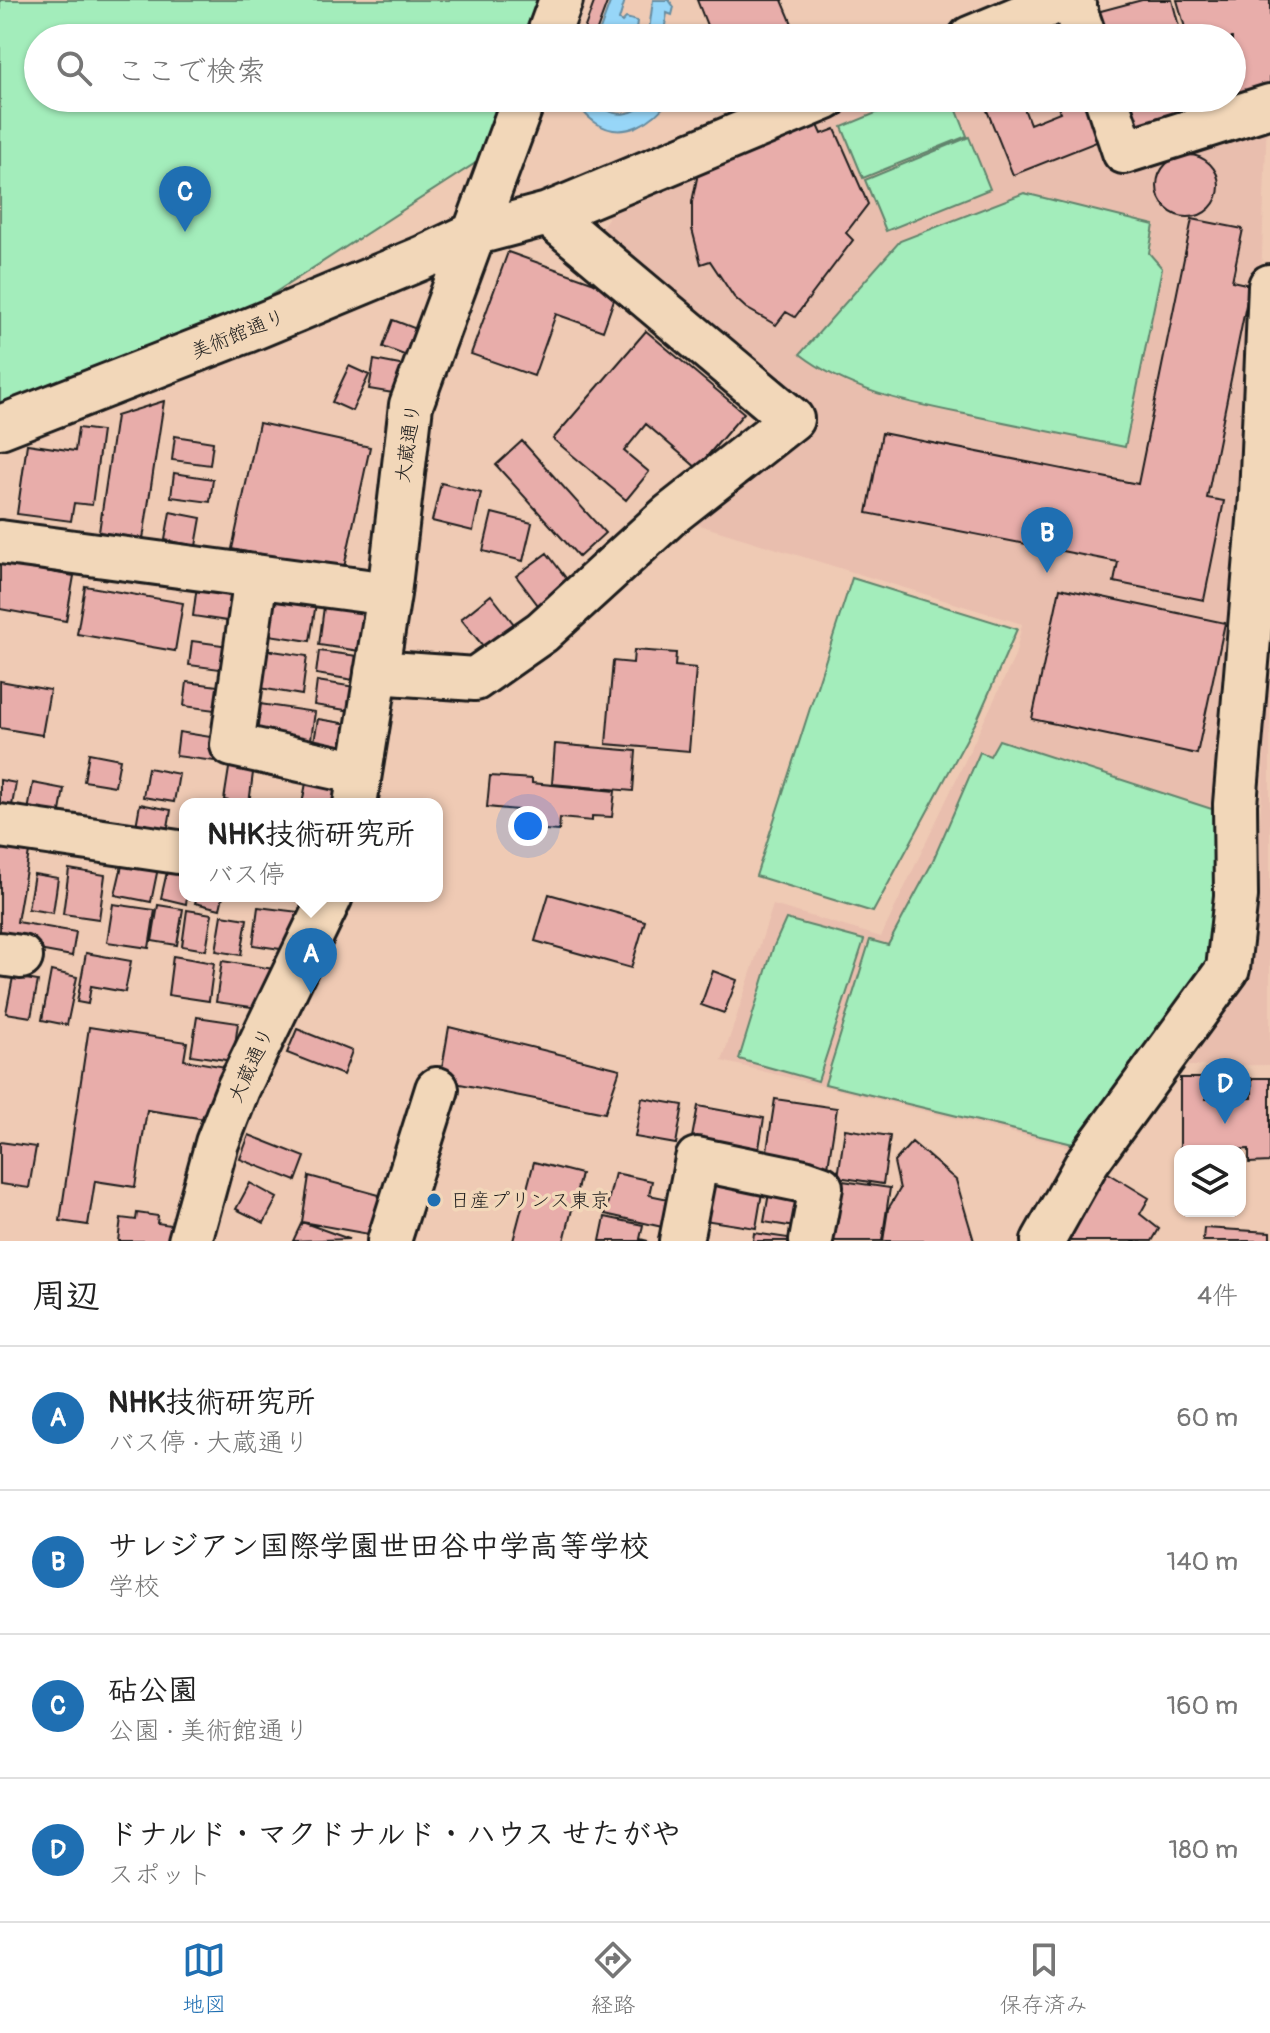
<!DOCTYPE html>
<html lang="ja">
<meta charset="utf-8">
<style>
:root{--surface:#fff;--page:#f6f6f6;--text:#222;--muted:#767676;--line:#e0e0e0;--accent:#1f6fb2}
body{margin:0;font-family:Pangolin,"Klee One",sans-serif;background:var(--page);color:var(--text)}
.controls{position:absolute;right:24px;bottom:24px;display:grid;overflow:hidden;border-radius:16px;box-shadow:0 2px 6px #0004}
.controls button{width:72px;height:72px;display:grid;place-items:center;padding:0;border:0;border-bottom:2px solid var(--line);background:var(--surface);color:var(--text);font:40px sans-serif}
.you{position:absolute;left:528px;top:826px;width:28px;height:28px;margin:-20px;border:6px solid #fff;border-radius:50%;background:#1a73e8;box-shadow:0 0 0 12px #1a73e833}
.badge{display:grid;place-items:center;width:52px;height:52px;border-radius:50%;background:var(--accent);color:#fff;font-size:26px;font-weight:700}
.pin{position:absolute;translate:-50% -66px;filter:drop-shadow(0 2px 4px #0008)}
.pin::after{content:'';position:absolute;top:42px;width:28px;height:24px;background:inherit;clip-path:polygon(0 0,100% 0,50% 100%)}
.popup{position:absolute;left:179px;top:798px;width:264px;height:104px;box-sizing:border-box;display:grid;place-content:center;border-radius:16px;background:var(--surface);filter:drop-shadow(0 2px 6px #0005);font-size:26px;white-space:nowrap;color:var(--muted)}
.popup b{font-size:30px;color:var(--text)}
.popup::after{content:'';position:absolute;left:50%;top:100%;margin-left:-16px;border:16px solid transparent;border-top-color:var(--surface)}
.list{margin:0;padding:0;list-style:none}
h2{display:flex;justify-content:space-between;align-items:center;height:104px;margin:0;padding:0 32px;font-size:34px}
h2 small{font-size:26px;font-weight:400;color:var(--muted)}
.list li{display:grid;grid-template-columns:52px 1fr auto;gap:24px;align-items:center;box-sizing:border-box;height:144px;padding:0 32px;border-top:2px solid var(--line)}
.list b{display:block;font-size:30px;white-space:nowrap}
.list p{margin:0;font-size:26px;white-space:nowrap;color:var(--muted)}
.list em{font-size:26px;font-style:normal;color:var(--muted)}
.icon{flex:none;width:44px;height:44px;fill:none;stroke:currentColor;stroke-width:2;stroke-linecap:round;stroke-linejoin:round}
.map{position:relative;flex:none;width:1270px;height:1241px;overflow:hidden}
.search{position:absolute;background:var(--surface);box-shadow:0 2px 6px #0004;left:24px;right:24px;top:24px;height:88px;display:flex;align-items:center;gap:20px;box-sizing:border-box;padding:0 28px;border-radius:44px;color:var(--muted);font-size:30px}
.sheet{height:680px;background:var(--surface)}
nav{display:flex;justify-content:space-around;align-items:center;box-sizing:border-box;height:112px;border-top:2px solid var(--line);background:var(--surface);font-size:22px;color:var(--muted)}
nav a{display:grid;justify-items:center;gap:4px}
nav .on{color:var(--accent)}
.map>svg:first-child{display:block}
.built{fill:#e9beae}
.green{fill:#a3edbb;stroke:#60846c;stroke-width:2}
.water{fill:#97d6f8;stroke:#668ca0;stroke-width:2}
.building{fill:#e8adaa;stroke:#1c1c1c;stroke-width:2}
.lines{fill:none;stroke-linecap:round;stroke-linejoin:round}
.minor-casing{stroke:#1c1c1c;stroke-width:48}
.minor{stroke:#f2d7b9;stroke-width:42}
.poi-dot{fill:#1f6fb2;stroke:#f2d7b9;stroke-width:3}
.labels{text-anchor:middle;dominant-baseline:central;stroke-width:7;stroke-linejoin:round;paint-order:stroke}
.street-label{font-size:20px;fill:#1c1c1c;stroke:#f2d7b9}
.poi-label{font-size:20px;fill:#1c1c1c;stroke:#f2d7b9;text-anchor:start}
</style>
<div class="map">
<svg width="1270" height="1241" viewBox="0 0 1270 1241">
<rect width="100%" height="100%" fill="#efcab4"/>
<filter id="ink" filterUnits="userSpaceOnUse"><feTurbulence type="fractalNoise" baseFrequency=".0125" numOctaves="2"/><feDisplacementMap in="SourceGraphic" scale="16" xChannelSelector="R" yChannelSelector="G"/><feConvolveMatrix kernelMatrix="1 2 1 2 8 2 1 2 1" color-interpolation-filters="sRGB"/></filter>
<g filter="url(#ink)">
<path class="built" d="M866,98H1092L1118,170L1267,119L1261,280L1227,807L1078,1149L722,1061L773,905L881,937L1015,656L1022,624L686,521L806,433L812,411L595,237L608,218L603,207Z
M1270,657V1065L1188,1066L1251,973Z"/>
<path class="green" d="M0,0H551L536,38H38V98H514L494,151L245,312L0,406Z
M912,98H952L967,136L863,178L842,127Z
M969,137L990,189L886,231L865,180Z
M1024,193L1154,225L1149,253L1162,268L1125,447C1077,437 1028,427 979,417C916,404 852,394 800,354L900,241Z
M852,578L1017,629L978,718L873,912L756,876Z
M999,740L1221,812L1210,971L1077,1145L825,1084L870,940L888,945L931,865L980,752L990,756Z
M786,919L864,940L818,1081L739,1059L773,948Z"/>
<path class="water" d="M611,0H625L619,20L622,22L626,18L637,21L635,38H618L617,32L613,38H597Z
M653,0H669L674,7L672,15L667,13L663,38H648Z
M579,98H597C611,122 635,116 651,98H671C654,121 624,142 596,123C586,116 580,110 579,98Z"/>
<path class="building" d="M595,0H608L594,38H581Z
M697,0H782L798,38H712Z
M1142,0H1172L1182,38H1104L1097,12Z
M1177,0H1270V90L1139,130L1129,98H1232V38H1188Z
M982,98H1020L1030,124L1060,112L1054,98H1087L1104,139L1013,175Z
M817,123L822,134L835,129L868,204L846,233L853,240L795,317L786,312L776,325L746,308L734,297L710,261L701,264L692,229V202L697,178L695,173Z
M1157 186a31 31 0 1 1 62 0a31 31 0 1 1-62 0Z
M1192,219L1243,229L1232,281L1250,285L1207,498L1224,501L1204,600L1114,582L1118,562L867,513L882,433L1138,484Z
M508,252L617,291L603,331L556,314L534,376L471,354Z
M393,320L422,331L412,358L383,347Z
M646,331L744,413L697,468L646,424L624,451L649,472L626,500L553,439Z
M374,360L405,366L399,394L369,389Z
M349,366L369,375L352,411L332,402Z
M164,401L143,539L99,532L116,416Z
M259,423L370,447L343,572L232,549Z
M78,428L102,431L92,505L74,503L71,521L17,514L27,444L75,451Z
M175,436L213,442L210,465L172,460Z
M522,441L605,533L579,557L496,465Z
M174,473L213,479L210,502L171,497Z
M441,483L481,493L473,531L432,521Z
M170,512L201,518L196,546L165,540Z
M492,513L532,523L523,561L483,551Z
M547,553L572,586L541,609L516,576Z
M0,563L74,576L66,621L0,609Z
M198,578L239,583L234,622L193,616Z
M85,586L183,603L175,651L77,634Z
M1060,588L1225,623L1197,754L1032,719Z
M491,595L517,628L487,651L461,619Z
M275,596L316,603L310,641L269,635Z
M324,607L365,613L360,651L319,645Z
M192,641L230,646L227,670L189,665Z
M266,650L307,656L302,695L260,688Z
M634,650L676,653L675,666L696,668L689,751L606,744L613,661L633,663Z
M319,651L358,656L354,680L316,674Z
M0,681L50,690L42,735L0,728Z
M317,681L355,687L352,711L314,705Z
M187,682L226,687L222,711L184,706Z
M253,703L315,712L310,746L248,737Z
M318,719L349,724L344,753L313,747Z
M179,732L217,738L214,761L176,756Z
M555,744L636,751L633,791L552,784Z
M89,753L120,759L115,786L84,781Z
M230,762L254,765L249,804L224,800Z
M148,768L179,774L174,802L143,797Z
M490,776L532,779V783L615,791L612,817L592,816V821L560,818L559,831L515,828L517,810L487,807Z
M0,780L16,783L11,811L0,809Z
M33,783L64,789L59,817L28,811Z
M306,783L337,789L334,804H302Z
M140,804L171,810L166,838L135,832Z
M0,829L32,835L17,922L76,932L72,956L0,943Z
M123,861L158,868L151,902L115,895Z
M169,863L185,867V896H187L186,904L161,898Z
M69,869L105,875L99,919L63,914Z
M34,874L58,878L53,913L28,909Z
M549,894L645,921L631,968L535,941Z
M197,896H223L220,909L195,903Z
M113,904L155,910L149,948L107,942Z
M158,905L183,909L177,945L152,941Z
M258,907L299,912L294,951L253,945Z
M187,910L212,914L206,950L182,946Z
M222,915L247,919L241,955L216,951Z
M86,953L131,961L125,992L91,986L88,1004L77,1002Z
M173,956L214,963L209,1001L168,995Z
M222,961L280,970L258,1008L216,1002Z
M51,971L77,977L67,1025L42,1020Z
M713,971L737,980L724,1013L701,1005Z
M13,977L38,981L31,1017L6,1013Z
M197,1017L238,1023L233,1061L191,1055Z
M89,1027L187,1042L184,1060L226,1067L218,1121L147,1110L135,1187L95,1181L88,1225L60,1221Z
M449,1027L620,1069L605,1113L440,1080Z
M297,1029L352,1051L343,1075L287,1053Z
M1180,1078H1206V1099L1252,1098V1078H1270V1162L1249,1163V1149L1180,1151V1162Z
M642,1098L683,1105L676,1144L635,1137Z
M775,1099L837,1108L828,1167L766,1157Z
M698,1106L764,1118L757,1160L690,1148Z
M845,1129L890,1136L883,1184L838,1177Z
M249,1135L305,1157L296,1181L240,1159Z
M0,1142L36,1147L29,1188L0,1184Z
M912,1142L956,1180L974,1241H883L888,1209L900,1189L894,1162Z
M534,1162L581,1174L564,1241H513Z
M1100,1168L1149,1198L1140,1214L1159,1229L1152,1241H1064Z
M615,1173L652,1181L649,1195L678,1201L671,1229L605,1214Z
M309,1176L379,1195L374,1235L302,1222Z
M710,1179L763,1187L756,1228L704,1220Z
M836,1180L890,1188L882,1241H827Z
M250,1183L277,1198L264,1223L236,1209Z
M769,1193L800,1199L795,1227L764,1222Z
M137,1213L158,1216L157,1223L171,1225L169,1241H118L121,1218L136,1220Z
M605,1217L643,1225L640,1239L648,1241H600Z
M302,1222L349,1239L293,1241Z
M1204,1228L1270,1232V1241H1203Z
M754,1233L795,1239V1241H753Z"/>
<g class="lines">
<g class="minor-casing">
<path id="minor" d="M1072,0L1085,38
M547,38L561,0
M970,38L1061,0
M1106,98L1124,152L1270,106
M0,427L244,332L422,258L473,234L548,214L826,98
M0,542L389,594
M256,576L232,745L360,773
M376,672L475,679L542,632L670,515L792,419L548,214
M355,804L389,594L411,405L524,98
M0,826L185,853
M0,954L21,957
M190,1241L217,1143L238,1089L331,896
M389,1241L437,1089
M681,1241L697,1159L804,1181L821,1187L811,1241
M1043,1241L1088,1161L1228,969L1236,896L1235,804L1261,497L1270,286"/>
</g>
<use href="#minor" class="minor"/>
</g>
</g>
<circle class="poi-dot" cx="434" cy="1200" r="8"/>
<g class="labels">
<g class="street-label">
<text transform="translate(238 334) rotate(-22)">美術館通り</text>
<text transform="translate(408 443) rotate(-82)">大蔵通り</text>
<text transform="translate(251 1065) rotate(-65)">大蔵通り</text>
</g>
<g class="poi-label">
<text x="450" y="1200">日産プリンス東京</text>
</g>
</g>
</svg>
<div class="controls">
<button><svg class="icon" aria-label="layers" viewBox="0 0 24 24"><path d="M12 4l9 5-9 5-9-5zM3 14l9 5 9-5"/></svg></button>
</div>
<div class="you"></div>
<div class="pin badge" style="left:311px;top:994px">A</div>
<div class="popup"><b>NHK技術研究所</b>バス停</div>
<div class="pin badge" style="left:1047px;top:573px">B</div>
<div class="pin badge" style="left:185px;top:232px">C</div>
<div class="pin badge" style="left:1225px;top:1124px">D</div>
<div class="search"><svg class="icon" aria-label="search" viewBox="0 0 24 24"><circle cx="10" cy="10" r="6"/><path d="M15 15l6 6"/></svg>ここで検索</div>
</div>
<section class="sheet">
<h2>周辺<small>4件</small></h2>
<ul class="list">
<li><span class="badge">A</span><div><b>NHK技術研究所</b><p>バス停 · 大蔵通り</p></div><em>60 m</em></li>
<li><span class="badge">B</span><div><b>サレジアン国際学園世田谷中学高等学校</b><p>学校</p></div><em>140 m</em></li>
<li><span class="badge">C</span><div><b>砧公園</b><p>公園 · 美術館通り</p></div><em>160 m</em></li>
<li><span class="badge">D</span><div><b>ドナルド・マクドナルド・ハウス せたがや</b><p>スポット</p></div><em>180 m</em></li>
</ul>
</section>
<nav>
<a class="on"><svg class="icon" aria-label="map" viewBox="0 0 24 24"><path d="M3 6l6-2 6 2 6-2v14l-6 2-6-2-6 2zM9 4v14M15 6v14"/></svg>地図</a>
<a><svg class="icon" aria-label="directions" viewBox="0 0 24 24"><path d="M12 3l9 9-9 9-9-9zM9 14v-3h6M13 9l2 2-2 2"/></svg>経路</a>
<a><svg class="icon" aria-label="saved" viewBox="0 0 24 24"><path d="M7 4h10v16l-5-4-5 4z"/></svg>保存済み</a>
</nav>
